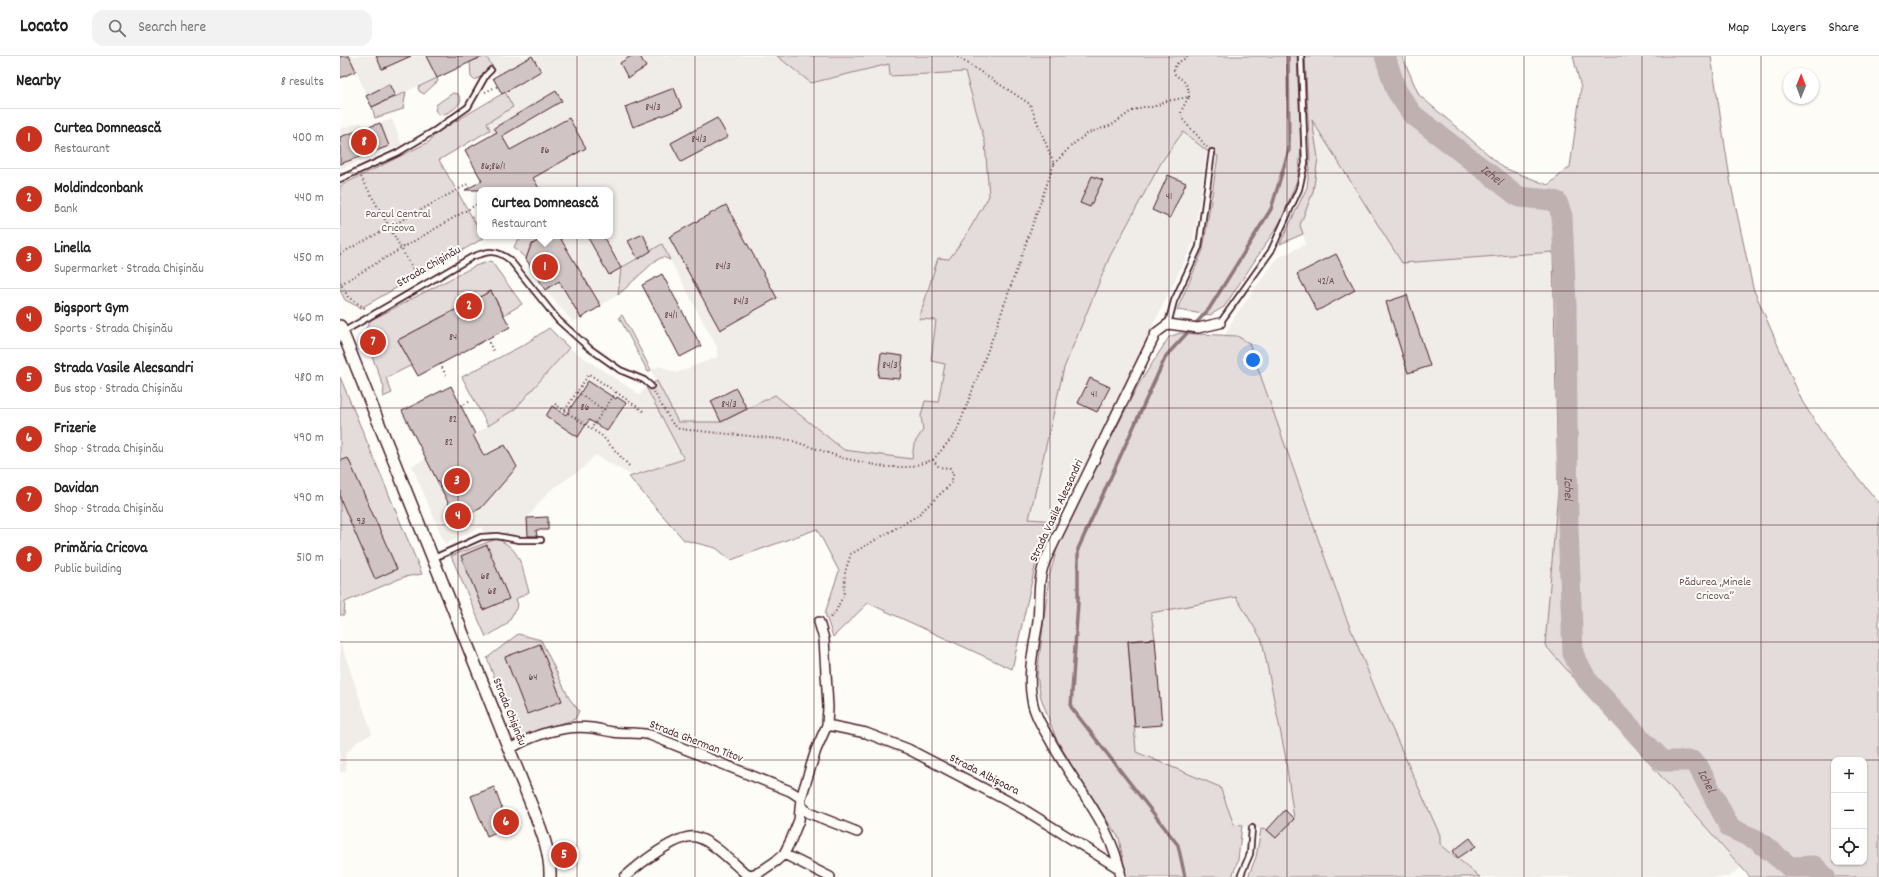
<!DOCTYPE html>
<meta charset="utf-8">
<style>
:root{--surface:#fff;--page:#f2f2f2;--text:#222;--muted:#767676;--line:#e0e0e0;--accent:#c8321e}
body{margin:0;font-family:Dekko,sans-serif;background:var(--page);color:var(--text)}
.controls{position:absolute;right:12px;bottom:12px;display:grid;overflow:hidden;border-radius:8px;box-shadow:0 1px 3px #0004}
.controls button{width:36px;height:36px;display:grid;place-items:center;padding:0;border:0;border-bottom:1px solid var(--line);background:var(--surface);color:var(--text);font:20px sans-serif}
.compass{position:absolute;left:1443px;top:12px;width:36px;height:36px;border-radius:50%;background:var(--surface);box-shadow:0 1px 3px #0004;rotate:1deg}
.you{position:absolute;left:913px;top:304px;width:14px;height:14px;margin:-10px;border:3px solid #fff;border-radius:50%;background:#1a73e8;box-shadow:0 0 0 6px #1a73e833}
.badge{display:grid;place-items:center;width:26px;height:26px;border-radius:50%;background:var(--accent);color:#fff;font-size:13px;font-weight:700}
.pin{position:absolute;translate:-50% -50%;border:2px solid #fff;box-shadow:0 1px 4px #0006}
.popup{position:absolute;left:137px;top:131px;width:136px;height:52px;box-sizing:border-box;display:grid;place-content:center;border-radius:8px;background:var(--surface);filter:drop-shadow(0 1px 3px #0005);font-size:13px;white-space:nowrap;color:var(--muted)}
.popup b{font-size:15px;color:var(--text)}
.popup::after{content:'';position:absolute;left:50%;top:100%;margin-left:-8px;border:8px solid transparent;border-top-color:var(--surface)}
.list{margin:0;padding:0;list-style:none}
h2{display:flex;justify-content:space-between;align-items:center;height:52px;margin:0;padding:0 16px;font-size:17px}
h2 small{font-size:13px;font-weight:400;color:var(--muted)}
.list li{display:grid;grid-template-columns:26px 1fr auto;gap:12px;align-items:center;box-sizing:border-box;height:60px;padding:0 16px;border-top:1px solid var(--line)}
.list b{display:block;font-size:15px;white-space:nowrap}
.list p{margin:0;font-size:13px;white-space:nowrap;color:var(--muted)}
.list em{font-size:13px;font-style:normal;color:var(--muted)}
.icon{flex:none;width:22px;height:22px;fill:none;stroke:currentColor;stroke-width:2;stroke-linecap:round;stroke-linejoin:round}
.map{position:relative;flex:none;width:1539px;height:821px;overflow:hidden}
header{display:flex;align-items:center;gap:24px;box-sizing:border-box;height:56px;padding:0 20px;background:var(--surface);border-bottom:1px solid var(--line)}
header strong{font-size:19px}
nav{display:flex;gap:22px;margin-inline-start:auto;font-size:14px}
.search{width:280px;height:36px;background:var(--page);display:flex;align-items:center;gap:10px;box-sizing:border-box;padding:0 14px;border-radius:12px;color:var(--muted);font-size:15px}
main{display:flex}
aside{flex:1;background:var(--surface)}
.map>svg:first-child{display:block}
.built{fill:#f0ece8}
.green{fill:#e3dcda;stroke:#967e82;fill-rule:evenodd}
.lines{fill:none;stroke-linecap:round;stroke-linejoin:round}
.stream{stroke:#91777b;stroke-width:3.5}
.river{stroke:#c0b1b1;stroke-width:21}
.building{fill:#d0c5c4;stroke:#4a1f2b}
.service-casing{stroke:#4a1f2b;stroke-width:8}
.minor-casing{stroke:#4a1f2b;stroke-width:12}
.tertiary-casing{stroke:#4a1f2b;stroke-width:14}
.path{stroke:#4a1f2b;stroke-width:2;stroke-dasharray:1 3;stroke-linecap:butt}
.service{stroke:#fdfcf7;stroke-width:4.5}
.minor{stroke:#fdfcf7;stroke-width:9}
.tertiary{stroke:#fdfcf7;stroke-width:11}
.grid{fill:none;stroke:#4a1f2b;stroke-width:1;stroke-opacity:0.55}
.labels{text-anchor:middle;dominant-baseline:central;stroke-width:4;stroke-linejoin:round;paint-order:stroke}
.number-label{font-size:10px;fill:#6c4851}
.park-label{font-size:12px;fill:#704e57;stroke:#fdfcf7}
.street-label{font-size:12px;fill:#4a1f2b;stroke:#fdfcf7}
.water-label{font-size:13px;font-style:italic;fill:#73525a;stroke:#fdfcf7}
</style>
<header>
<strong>Locato</strong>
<div class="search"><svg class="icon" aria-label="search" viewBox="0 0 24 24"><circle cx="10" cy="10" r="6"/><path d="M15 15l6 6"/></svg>Search here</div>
<nav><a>Map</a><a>Layers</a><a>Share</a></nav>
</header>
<main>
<aside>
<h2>Nearby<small>8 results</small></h2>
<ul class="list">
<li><span class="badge">1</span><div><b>Curtea Domnească</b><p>Restaurant</p></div><em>400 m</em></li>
<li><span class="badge">2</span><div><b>Moldindconbank</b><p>Bank</p></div><em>440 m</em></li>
<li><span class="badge">3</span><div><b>Linella</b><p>Supermarket · Strada Chișinău</p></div><em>450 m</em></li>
<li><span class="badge">4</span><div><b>Bigsport Gym</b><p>Sports · Strada Chișinău</p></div><em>460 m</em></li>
<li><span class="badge">5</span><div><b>Strada Vasile Alecsandri</b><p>Bus stop · Strada Chișinău</p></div><em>480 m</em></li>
<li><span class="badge">6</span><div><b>Frizerie</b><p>Shop · Strada Chișinău</p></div><em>490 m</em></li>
<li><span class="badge">7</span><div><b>Davidan</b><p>Shop · Strada Chișinău</p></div><em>490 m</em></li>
<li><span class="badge">8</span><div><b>Primăria Cricova</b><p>Public building</p></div><em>510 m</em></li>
</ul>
</aside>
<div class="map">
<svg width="1539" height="821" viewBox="0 0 1539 821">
<rect width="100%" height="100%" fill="#fdfcf7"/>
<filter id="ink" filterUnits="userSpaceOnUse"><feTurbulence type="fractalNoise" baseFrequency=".025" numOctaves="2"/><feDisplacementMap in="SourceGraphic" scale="8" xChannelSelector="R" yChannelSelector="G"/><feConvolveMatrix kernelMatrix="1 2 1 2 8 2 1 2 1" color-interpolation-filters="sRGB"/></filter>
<g filter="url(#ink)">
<path class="built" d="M0,0H144L32,51L16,15L0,22Z
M146,0H437L471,27L549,7L550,20L625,16L645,86L649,140L625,181L608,203L579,263L596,264L591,305L605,307L597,346L585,345L581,360L583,374L574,388L572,403L504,394L435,339L381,366H338L311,314L319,310L336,317L377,301V291L322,189L281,212L278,239L233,266L205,234L186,203L191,189L206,180H270V134H140V136L136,128L142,125L125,94L153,79L146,67L162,38L153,22L158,19Z
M52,63L62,89L0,113V73L21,66L23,73Z
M971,63L1062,207L1213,196L1218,434L1205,589L1401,812L1389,821H1140L1100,788L1005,559L909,287L897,280L885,279L895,260L937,202L966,188L960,169L973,136L978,102Z
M843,76L867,95L853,187L752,395L715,465L689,463L724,312L770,200L822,105Z
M229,292L300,339L306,331L344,403L291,419L255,399L242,413L209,435L187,462L188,482L157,475L144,476L141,471L105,488L72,410L135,378L170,357Z
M896,541L922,584L945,698L954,763L936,782L927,774L894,769L880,731L796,696L788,585L810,557Z
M0,585L32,678L18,685L5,699L6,715L0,717Z"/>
<path class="green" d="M146,0L152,10L141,21L134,24L131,21L130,6Z
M437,0H957L961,94L958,122L941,165L884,251L870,259L837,254L863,194L878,100L867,95L843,76L822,105L770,200L724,312L689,463L715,465L695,511L672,613L528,547L493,581L485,557L499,515L477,473L391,504L376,492L344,484L289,421L344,403L306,331L317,325L338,366H381L435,339L504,394L572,403L574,388L583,374L581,360L585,345L598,346L605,308L591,305L596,264L579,263L598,202L609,203L625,181L649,140L645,86L625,16L550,20L549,8L471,27Z
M965,0H1062L1079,39L1164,112L1208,129L1230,111L1241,32L1233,0H1371L1391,129L1413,232L1462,345L1488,386L1539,447V821H1410L1205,589L1218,434L1213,196L1062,207L972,64L978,102L973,136L960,169L963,178L940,188L967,131L970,104ZM1494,704H1524V806H1494Z
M97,22L98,25L84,38L79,35L78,31Z
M66,36L63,53L35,62L32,51Z
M165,36L173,51L147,67L150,74L99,104L140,175V180L144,182L21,252L5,244L0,234V130L89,86L96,77Z
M113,37L118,38L121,44C118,52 108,58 99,59L95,54L97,48Z
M185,180H206L191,189L186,203L174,191L177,185Z
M322,188L330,204L323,201L315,205L278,239L281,212Z
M151,205L182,248L164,259L151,235L58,284L72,309L46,322L52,337L43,341L44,331L24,280L25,274L31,264L135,210Z
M282,259L311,314L308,316L279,261Z
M209,272L229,292L175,353L148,370L122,321L185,288Z
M840,277L897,280L909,287L1005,559L1045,657L1100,779V788L1140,821H908L916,801L921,773L927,774L936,782L954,763L945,698L922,584L896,541L811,557L815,583L788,585L796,696L880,731L894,769L902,770L898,804L892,821H786L779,782L746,734L716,682L701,642L697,620L709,521L719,486L797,331L829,281Z
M0,321L82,518L64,521L5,546L4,559H0Z
M156,483C181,491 182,513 189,536L176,543L178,549L167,568L146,581L111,500Z
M178,578L201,584L229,642L239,655L235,663L183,681L176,680L147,602Z"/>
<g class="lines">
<path class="stream" d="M845,821L838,789L731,651L738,546V493L826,300L869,253L931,153L949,94L948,0"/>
<path class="river" id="s1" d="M1045,0L1056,34L1072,58L1179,141L1211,144L1217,146L1222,160L1226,250L1228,471L1233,598L1247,624L1304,686L1323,705H1352L1358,710L1390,772L1417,784L1450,811L1474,810L1485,821"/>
</g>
<path class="building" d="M0,0H9L16,15L0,22Z
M36,0H71L42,13Z
M86,0H143L97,22Z
M192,0L201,15L162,38L153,22Z
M291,0H300L306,11L288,22L280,7Z
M49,28L55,40L32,51L26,40Z
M334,32L342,52L293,71L285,51Z
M216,35L222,45L162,80L170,94L229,62L246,92L193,122L200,134H125L142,125L125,94L157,76L154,72Z
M377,62L388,81L341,106L331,87Z
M40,67L49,90L0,108V81Z
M828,119L846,127L830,162L812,154Z
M752,120L763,124L750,151L740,147Z
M386,149L437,242L380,274L329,181Z
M303,178L311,195L298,203L288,185Z
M206,180H219L261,250L241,262L219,225L205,234L186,203L191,189Z
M247,180H263L281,212L269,219Z
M996,198L1015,234L977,255L957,218Z
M322,218L361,290L340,301L302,229Z
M151,235L170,271L78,320L58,284Z
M1067,239L1090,310L1068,317L1046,246Z
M38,277L44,292L36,295L29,281Z
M541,297L563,300L560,323L538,321Z
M750,322L770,331L757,356L738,347Z
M248,325L276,343L277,341L286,347L267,375L249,364L238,381L206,360L212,350L226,359Z
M111,330L135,378L133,379L144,400L165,389L177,411L141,452L117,464L62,355Z
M396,332L407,353L381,366L371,345Z
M8,402L57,513L35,523L0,442V405Z
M208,461V474H196L197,480H188L187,462Z
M147,489L169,543L143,554L121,500Z
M815,583L822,669L795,671L788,585Z
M200,588L222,645L187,658L165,601Z
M154,731L169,771L147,780L131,740Z
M945,754L954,763L936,782L927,774Z
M1130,782L1136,790L1118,802L1113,795Z"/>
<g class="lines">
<g class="service-casing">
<path id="service" d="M0,123L57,97L94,75L128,51L146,19L151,14
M880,267L931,195L959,133L965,107L961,0
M828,268L834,245L859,191L872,96
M3,276L132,201C148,195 156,193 170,204L218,264L249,292L280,314L304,324L311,330
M94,502L141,481L157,480L179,484H201
M900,821L910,798L912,772"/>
</g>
<g class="minor-casing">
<path id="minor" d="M487,669L526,677L568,693L683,753L780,813
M170,693C192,679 226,668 252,672C259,673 266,675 273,676C286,678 298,676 310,679L450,735L461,742
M461,750L469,757L517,776
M444,798L490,821
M285,821C298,809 338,777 356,781C372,785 392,806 405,817L411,819L420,816L436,805L444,798L451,784L459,764L461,742L476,694L487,669L488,651L484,583L479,566
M781,821C773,769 733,728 709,682C702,671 694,657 692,644C687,619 694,590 698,565C700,545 697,522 706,503L816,277L828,268L858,272L880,267"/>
</g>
<g class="tertiary-casing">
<path id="tertiary" d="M0,270L191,748C200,771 211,796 210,821"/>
</g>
<path class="path" d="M145,36L158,30
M849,41C849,29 845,25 835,19L834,14L836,8L849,0
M714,108L732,89L748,77L772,69L790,56L802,51H813L827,45L849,41C836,62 840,60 854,76C859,81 862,86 867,91
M21,121L79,224
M0,198L128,128
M0,226L8,241L26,253
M1,228L139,147
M147,283L154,296
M100,308L106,319
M237,336L264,354
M276,336L303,355
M314,336L332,367L339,373L450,384L503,402L545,411H569L593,404L599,411L610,412L613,419L611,428L577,460L511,498L505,516L504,538L495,557L489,563
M215,348L262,380L291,412
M121,350L129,346
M225,354L249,318L276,336L251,373
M593,404L616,377L654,278L714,108L690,48L616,0"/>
<use href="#service" class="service"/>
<use href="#minor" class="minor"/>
<use href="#tertiary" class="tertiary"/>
</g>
</g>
<path class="grid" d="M118,0V821M237,0V821M355,0V821M474,0V821M592,0V821M710,0V821M829,0V821M947,0V821M1065,0V821M1184,0V821M1302,0V821M1421,0V821M0,117H1539M0,235H1539M0,352H1539M0,469H1539M0,586H1539M0,704H1539"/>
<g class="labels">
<g class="number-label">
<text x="313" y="52">84/3</text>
<text x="359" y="84">84/3</text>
<text x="205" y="95">86</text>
<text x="153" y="111">86;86/1</text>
<text x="829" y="141">41</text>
<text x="383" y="211">84/3</text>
<text x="986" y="226">42/A</text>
<text x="401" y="246">84/3</text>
<text x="331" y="260">84/1</text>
<text x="113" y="282">84</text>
<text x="550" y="310">84/3</text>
<text x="754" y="339">41</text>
<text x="389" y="349">84/3</text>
<text x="245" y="352">86</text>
<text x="113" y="364">82</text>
<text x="109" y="387">82</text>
<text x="21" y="466">93</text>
<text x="145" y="521">68</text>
<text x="152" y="536">68</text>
<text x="193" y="622">64</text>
</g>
<g class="park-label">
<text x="58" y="158">Parcul Central<tspan x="58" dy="14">Cricova</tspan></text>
<text x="1375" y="526">Pădurea „Minele<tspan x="1375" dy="14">Cricova”</tspan></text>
</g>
<g class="street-label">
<text transform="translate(89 211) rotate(-30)">Strada Chișinău</text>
<text transform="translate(717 455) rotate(-65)">Strada Vasile Alecsandri</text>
<text transform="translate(169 656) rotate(68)">Strada Chișinău</text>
<text transform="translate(356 686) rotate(21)">Strada Gherman Titov</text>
<text transform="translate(644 719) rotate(27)">Strada Albișoara</text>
</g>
<g class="water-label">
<text stroke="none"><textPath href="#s1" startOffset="165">Ichel</textPath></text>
<text stroke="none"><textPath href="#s1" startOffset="526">Ichel</textPath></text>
<text stroke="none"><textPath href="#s1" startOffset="886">Ichel</textPath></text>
</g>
</g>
</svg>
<div class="controls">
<button>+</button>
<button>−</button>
<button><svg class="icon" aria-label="locate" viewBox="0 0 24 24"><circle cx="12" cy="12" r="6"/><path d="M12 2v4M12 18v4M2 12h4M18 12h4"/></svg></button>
</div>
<svg class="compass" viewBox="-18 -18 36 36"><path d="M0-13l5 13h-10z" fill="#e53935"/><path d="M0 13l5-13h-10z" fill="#767676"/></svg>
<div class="you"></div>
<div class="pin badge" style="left:205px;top:211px">1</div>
<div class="popup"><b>Curtea Domnească</b>Restaurant</div>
<div class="pin badge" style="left:129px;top:250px">2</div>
<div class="pin badge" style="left:117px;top:425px">3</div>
<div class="pin badge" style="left:118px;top:460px">4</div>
<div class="pin badge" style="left:224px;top:799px">5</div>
<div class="pin badge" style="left:166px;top:766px">6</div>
<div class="pin badge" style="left:33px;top:286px">7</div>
<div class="pin badge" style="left:24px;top:86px">8</div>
</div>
</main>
